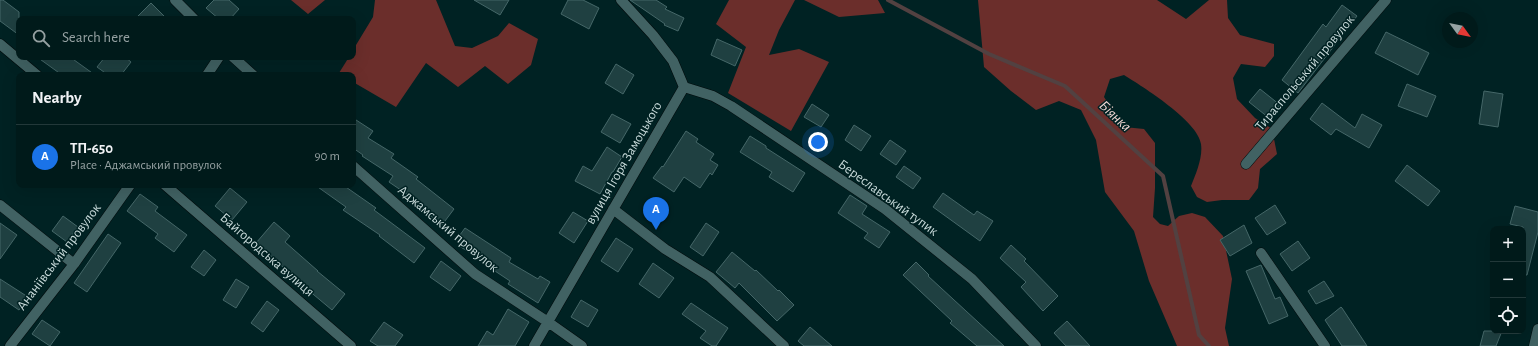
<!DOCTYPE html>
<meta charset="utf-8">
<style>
:root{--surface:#001a1a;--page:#0e2727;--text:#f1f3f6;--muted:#95a1a2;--line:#223839;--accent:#1a73e8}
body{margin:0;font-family:"Alegreya Sans",sans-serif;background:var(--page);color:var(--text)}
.controls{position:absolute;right:12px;bottom:12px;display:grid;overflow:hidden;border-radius:8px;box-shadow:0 4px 16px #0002}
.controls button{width:36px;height:36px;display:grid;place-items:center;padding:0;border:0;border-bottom:1px solid var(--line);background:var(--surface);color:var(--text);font:20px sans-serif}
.compass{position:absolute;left:1442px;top:12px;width:36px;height:36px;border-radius:50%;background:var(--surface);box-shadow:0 4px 16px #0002;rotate:123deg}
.you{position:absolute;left:818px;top:142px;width:14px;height:14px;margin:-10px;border:3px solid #fff;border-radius:50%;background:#1a73e8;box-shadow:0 0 0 6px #1a73e833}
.badge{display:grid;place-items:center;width:26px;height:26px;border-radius:50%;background:var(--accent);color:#fff;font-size:13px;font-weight:700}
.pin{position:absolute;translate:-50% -33px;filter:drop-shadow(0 1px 2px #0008)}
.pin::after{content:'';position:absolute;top:21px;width:14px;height:12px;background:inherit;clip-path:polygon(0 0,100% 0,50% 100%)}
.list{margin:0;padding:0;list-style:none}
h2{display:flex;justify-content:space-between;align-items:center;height:52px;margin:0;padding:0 16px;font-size:17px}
h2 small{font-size:13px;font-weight:400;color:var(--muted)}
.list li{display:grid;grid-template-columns:26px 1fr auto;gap:12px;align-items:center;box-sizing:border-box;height:64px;padding:0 16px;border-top:1px solid var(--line)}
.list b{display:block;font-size:15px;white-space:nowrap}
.list p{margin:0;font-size:13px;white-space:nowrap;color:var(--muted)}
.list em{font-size:13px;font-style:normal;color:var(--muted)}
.icon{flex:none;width:22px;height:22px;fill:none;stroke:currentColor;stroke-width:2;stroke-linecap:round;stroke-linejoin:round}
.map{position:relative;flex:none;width:1538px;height:346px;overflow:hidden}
.search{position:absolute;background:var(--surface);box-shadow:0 4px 16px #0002;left:16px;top:16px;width:340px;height:44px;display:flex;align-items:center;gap:10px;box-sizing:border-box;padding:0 14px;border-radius:8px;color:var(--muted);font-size:15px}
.panel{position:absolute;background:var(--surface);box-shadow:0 4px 16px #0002;left:16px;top:72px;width:340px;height:116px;border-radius:8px}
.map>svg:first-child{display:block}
.green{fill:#6b2e2b}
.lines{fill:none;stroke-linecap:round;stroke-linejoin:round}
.stream{stroke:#524141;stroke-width:4}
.building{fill:#1f4041;stroke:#456768}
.street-casing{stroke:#000a0b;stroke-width:11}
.street{stroke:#416263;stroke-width:10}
.labels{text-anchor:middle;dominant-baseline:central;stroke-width:3;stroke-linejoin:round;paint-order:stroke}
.street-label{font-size:14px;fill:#c8dada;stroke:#002223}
.water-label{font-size:15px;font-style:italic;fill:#f3d9d6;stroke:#002223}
</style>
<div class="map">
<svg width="1538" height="346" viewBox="0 0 1538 346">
<rect width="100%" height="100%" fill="#002223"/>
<path class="green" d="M291,0H325L308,14Z
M375,0H436L455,46L472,48L498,36L509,23L538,39L531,65L508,84L485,66L458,87L426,63L396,107L353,82V75H341L339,73L349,57H353V50L373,17Z
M729,0H795L779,30L769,55L799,49L829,62L791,131L728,93L746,47L716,24Z
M804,0H878L885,13L839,17Z
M978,0H1157L1186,19L1209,0H1227L1228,18L1240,35L1274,44V56L1265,67L1241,64L1233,78L1237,99L1255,118L1272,129L1277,154L1260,169L1258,188L1249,200H1222L1207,202L1197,197L1191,186C1196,174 1203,157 1201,144C1198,121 1143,87 1124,75L1110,79L1104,97L1124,127L1144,129L1155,143V188L1153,217L1160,224L1168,226L1179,216L1192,213L1205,217L1223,236L1232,279L1225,328L1229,346H1177L1149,281L1134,231L1105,192L1096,140L1081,110L1059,101L1036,110L1011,91L984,67Z"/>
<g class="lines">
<path class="stream" d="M888,0L989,54L1065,86L1163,176L1199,335L1209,346"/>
</g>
<path class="building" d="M0,0H3L19,12V35L0,21Z
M214,0H229L239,9L230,19H219L206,8Z
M474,0H509L500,15Z
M568,0H583L599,8L589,29L561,14Z
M630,0H656L667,7L665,9L684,18L678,31L664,25L665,24Z
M151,3L167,19H135Z
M1342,5L1357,16L1298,93L1282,80L1323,24L1326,27Z
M1386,32L1429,53L1418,75L1375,53Z
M717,39L742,50L735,66L711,55Z
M37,57H70L95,75H62Z
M105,57H125L131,62L121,75H108L97,67Z
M616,64L634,75L623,94L605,83Z
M1407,84L1436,96L1427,117L1398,106Z
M1260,89L1280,105L1269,118L1249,102Z
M1484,91L1503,94L1498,127L1479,124Z
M1322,103L1355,128L1362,114L1382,125L1369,148L1336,129L1331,135L1310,119Z
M812,104L829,115L821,127L804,117Z
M612,114L631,124L620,143L601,132Z
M353,118L373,131L368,138L394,154L391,158L418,177L416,179L454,209L442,225L412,202L414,199L389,182L393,176L362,156L363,155L353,148Z
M854,125L871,136L861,151L845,140Z
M686,131L698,139L696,142L714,154L710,160L718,165L712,175L710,173L700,188L684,177L674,192L653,178L662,166L663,167Z
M750,136L766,146V148L805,173L793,192L769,177L772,172L740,152Z
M890,140L906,151L896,165L880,154Z
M607,147L622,157L613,172H612L600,194L575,181L583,166L592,171Z
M1407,165L1440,191L1428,206L1395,181Z
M904,166L921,178L913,189L896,177Z
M315,185H343L376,208L374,210L425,248L414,263L379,236L380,235L343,210L346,207Z
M230,188L247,202L232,220L215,206Z
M943,193L974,215L977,211L993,221L980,241L933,207Z
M140,194L158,207L155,211L187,235L174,252L155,238L158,234L127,211Z
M850,195L867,206L862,214L890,232L879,248L864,238L868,233L838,213Z
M1275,205L1286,223L1267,235L1255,218Z
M1515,206L1538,212V232L1527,275H1523V227L1510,224Z
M573,212L588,221L574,243L559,233Z
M63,216L78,227L67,242L52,231Z
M274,222L290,236L285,242L318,271H317L345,294L332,310L283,269L284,268L256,243Z
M0,223L17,235L0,259Z
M706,223L719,232L703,256L690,247Z
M1244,225L1252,243L1230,256L1220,240Z
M465,228L511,258L509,262L538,279L540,276L550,282L538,303L508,284L510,281L486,265L487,263L459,246L461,243L457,239Z
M108,234L121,243L87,292L74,283Z
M616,238L633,249L618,272L601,261Z
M1298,241L1310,258L1292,271L1280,254Z
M1011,245L1026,259L1024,261L1058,296L1043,311L1021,287L1026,282L1000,258Z
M204,250L216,260L204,276L191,267Z
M732,252L755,271L756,270L778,291L779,290L794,305L777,321L739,283L735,288L716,272Z
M441,261L461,276L450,291L430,277Z
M916,262L929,275L928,276L1004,346H977L950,323L952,321L903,275Z
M653,263L674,278L659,298L639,284Z
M1261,265L1275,299L1280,297L1288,316L1269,324L1246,271Z
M0,279L28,297L19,310L0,297Z
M236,279L249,287L236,308L223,300Z
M1324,281L1334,296L1316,304L1308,291Z
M581,300L598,310L588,327L571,317Z
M267,301L279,310L263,332L251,323Z
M691,303L728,328L716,346H712L700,338L706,331L682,314Z
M1341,307L1342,308L1367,346H1342L1325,320Z
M508,309L529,322L515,346H478L487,331L493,335Z
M42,320L60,332L50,346L32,334Z
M1067,321L1090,346H1066L1054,333Z
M384,322L403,335L395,346H378L370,341Z
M810,327L832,346H804L798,341Z
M1484,331H1502L1496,346H1480Z"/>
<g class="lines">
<g class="street-casing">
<path id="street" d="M175,0L194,19
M0,44L37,75
M233,57L253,75
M207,75L219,57
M684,87L713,96L731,106L885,209L972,279L1036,346
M1246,164L1386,0
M353,166L475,274L548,322L582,346
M165,185L351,346
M0,205L74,264
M613,209L665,249L710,277L784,346
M1261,253L1325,346
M10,346L74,264L130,185
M534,346L684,87L673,61L653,35L621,0
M1534,346L1538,329"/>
</g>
<use href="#street" class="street"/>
</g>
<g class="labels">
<g class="street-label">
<text transform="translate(1305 73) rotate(-50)">Тираспольський провулок</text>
<text transform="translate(624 163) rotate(-60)">вулиця Ігоря Замоцького</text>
<text transform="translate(888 198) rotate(36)">Береславський тупик</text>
<text transform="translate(448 229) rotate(40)">Аджамський провулок</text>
<text transform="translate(267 255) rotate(41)">Байгородська вулиця</text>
<text transform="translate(59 257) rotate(-53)">Ананіївський провулок</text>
</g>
<g class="water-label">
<text transform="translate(1115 116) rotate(43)">Біянка</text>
</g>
</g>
</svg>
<div class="controls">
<button>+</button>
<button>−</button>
<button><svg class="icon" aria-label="locate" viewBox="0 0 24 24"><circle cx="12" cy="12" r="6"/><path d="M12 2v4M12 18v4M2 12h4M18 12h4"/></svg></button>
</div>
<svg class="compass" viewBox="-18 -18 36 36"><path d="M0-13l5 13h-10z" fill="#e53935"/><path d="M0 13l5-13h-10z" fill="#95a1a2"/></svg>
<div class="you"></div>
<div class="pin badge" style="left:656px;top:230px">A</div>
<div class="search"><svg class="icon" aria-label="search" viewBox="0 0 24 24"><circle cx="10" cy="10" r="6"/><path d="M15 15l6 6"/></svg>Search here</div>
<section class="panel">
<h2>Nearby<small></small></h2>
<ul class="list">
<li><span class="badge">A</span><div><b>ТП-650</b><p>Place · Аджамський провулок</p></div><em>90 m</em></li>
</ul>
</section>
</div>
